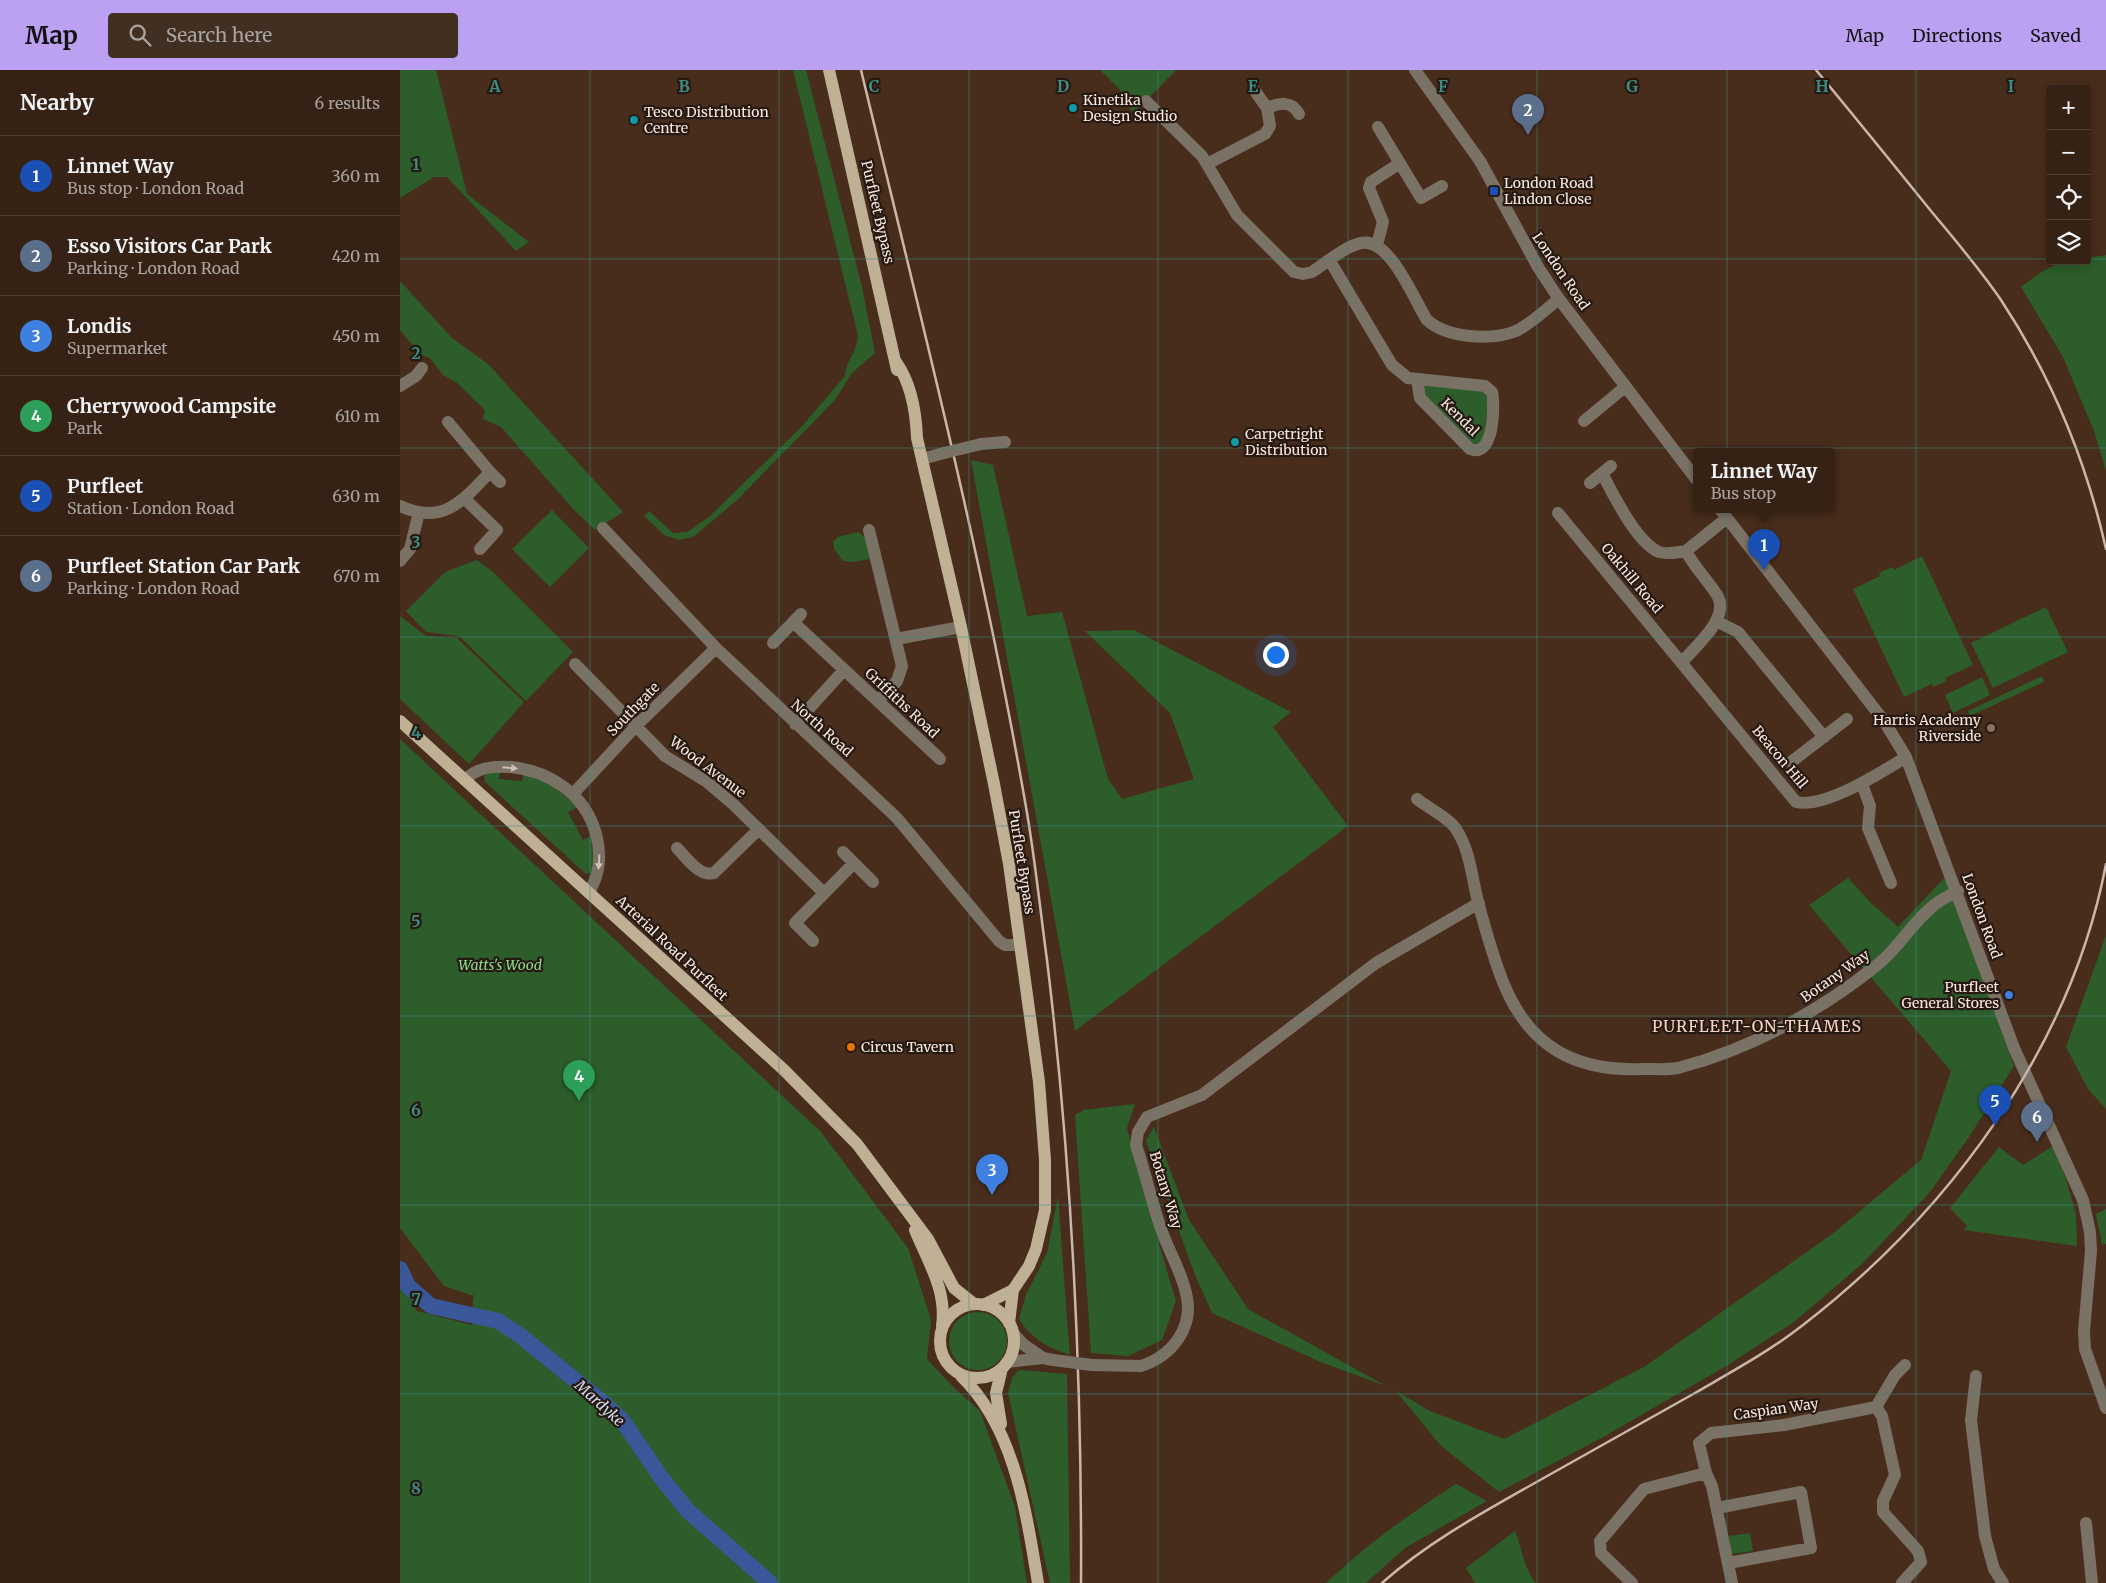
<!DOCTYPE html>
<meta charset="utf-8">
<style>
:root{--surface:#362215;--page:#412f22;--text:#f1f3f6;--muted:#aaa4a0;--line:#503f34;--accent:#bca0f2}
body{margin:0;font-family:Merriweather,serif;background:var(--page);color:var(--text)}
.controls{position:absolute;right:15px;top:15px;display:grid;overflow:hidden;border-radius:5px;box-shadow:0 2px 12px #0003}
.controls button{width:45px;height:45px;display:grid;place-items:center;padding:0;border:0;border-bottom:1px solid var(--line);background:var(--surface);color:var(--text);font:25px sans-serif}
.you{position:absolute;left:875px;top:584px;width:18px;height:18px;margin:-12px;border:4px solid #fff;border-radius:50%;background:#1a73e8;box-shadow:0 0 0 8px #1a73e833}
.badge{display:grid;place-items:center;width:32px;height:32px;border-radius:50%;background:var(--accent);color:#fff;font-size:16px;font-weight:700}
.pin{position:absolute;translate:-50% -41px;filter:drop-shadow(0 1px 2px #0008)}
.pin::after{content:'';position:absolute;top:26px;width:18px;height:15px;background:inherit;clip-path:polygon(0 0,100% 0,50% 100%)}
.popup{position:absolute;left:1293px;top:378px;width:142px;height:65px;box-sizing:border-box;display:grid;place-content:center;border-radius:5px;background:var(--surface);filter:drop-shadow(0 1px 4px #0005);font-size:16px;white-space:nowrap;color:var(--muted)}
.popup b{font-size:19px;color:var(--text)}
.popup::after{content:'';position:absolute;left:50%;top:100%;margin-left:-10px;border:10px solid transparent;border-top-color:var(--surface)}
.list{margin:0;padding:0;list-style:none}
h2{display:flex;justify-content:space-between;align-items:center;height:65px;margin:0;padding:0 20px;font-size:21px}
h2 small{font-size:16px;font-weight:400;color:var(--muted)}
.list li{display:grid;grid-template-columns:32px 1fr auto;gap:15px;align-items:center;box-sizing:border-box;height:80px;padding:0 20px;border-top:1px solid var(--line)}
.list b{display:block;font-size:19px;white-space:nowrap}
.list p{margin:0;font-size:16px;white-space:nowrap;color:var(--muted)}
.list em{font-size:16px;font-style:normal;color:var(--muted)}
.icon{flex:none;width:28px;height:28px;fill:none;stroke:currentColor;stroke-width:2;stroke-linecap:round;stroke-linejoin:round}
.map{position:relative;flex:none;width:1706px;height:1513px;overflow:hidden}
header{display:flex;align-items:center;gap:30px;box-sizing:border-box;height:70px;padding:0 25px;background:var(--accent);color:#111}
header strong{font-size:24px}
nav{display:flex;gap:28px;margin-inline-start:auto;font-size:18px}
.search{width:350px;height:45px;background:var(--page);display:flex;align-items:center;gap:12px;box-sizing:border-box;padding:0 18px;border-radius:5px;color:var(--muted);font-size:19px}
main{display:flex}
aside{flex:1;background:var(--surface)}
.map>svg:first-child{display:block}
.green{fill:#2c5d2a}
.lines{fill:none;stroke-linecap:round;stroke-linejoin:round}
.river{stroke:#3a5899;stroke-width:16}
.minor{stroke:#7a7265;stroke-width:12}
.major{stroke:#c0b095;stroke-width:12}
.rail{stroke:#cbb6aa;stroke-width:2.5}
.minor-bridge{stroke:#7a7265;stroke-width:12}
.oneway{fill:#cdbfb4}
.grid{fill:none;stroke:#3e8d84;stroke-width:1;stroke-opacity:0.55}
.culture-dot{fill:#0f9aa8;stroke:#251911;stroke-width:2}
.transit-dot{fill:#1a4fb4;stroke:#251911;stroke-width:2}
.education-dot{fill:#8d6e63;stroke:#251911;stroke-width:2}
.shop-dot{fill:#3f7fe0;stroke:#251911;stroke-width:2}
.food-dot{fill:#e8710a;stroke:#251911;stroke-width:2}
.labels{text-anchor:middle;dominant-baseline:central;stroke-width:4.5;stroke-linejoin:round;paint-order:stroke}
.poi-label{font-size:14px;fill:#fae8de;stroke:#251911;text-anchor:start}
.street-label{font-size:14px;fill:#fae8de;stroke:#251911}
.park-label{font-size:14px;font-style:italic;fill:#8bdc86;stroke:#251911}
.water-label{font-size:15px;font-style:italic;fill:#d5def2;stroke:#251911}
.quarter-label{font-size:16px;letter-spacing:1px;fill:#f7d4c0;stroke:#251911}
.grid-label{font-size:16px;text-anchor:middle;font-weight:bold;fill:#3e8d84;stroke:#251911;stroke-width:4.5;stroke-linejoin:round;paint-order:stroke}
</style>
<header>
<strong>Map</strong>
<div class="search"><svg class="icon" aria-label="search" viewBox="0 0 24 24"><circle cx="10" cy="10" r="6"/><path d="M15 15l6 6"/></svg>Search here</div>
<nav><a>Map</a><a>Directions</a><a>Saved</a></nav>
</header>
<main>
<aside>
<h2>Nearby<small>6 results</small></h2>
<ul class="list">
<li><span class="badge" style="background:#1a4fb4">1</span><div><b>Linnet Way</b><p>Bus stop · London Road</p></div><em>360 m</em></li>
<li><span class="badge" style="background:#5c6f8a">2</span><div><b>Esso Visitors Car Park</b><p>Parking · London Road</p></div><em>420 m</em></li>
<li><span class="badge" style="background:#3f7fe0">3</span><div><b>Londis</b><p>Supermarket</p></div><em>450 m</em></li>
<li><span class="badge" style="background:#2e9e5b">4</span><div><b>Cherrywood Campsite</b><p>Park</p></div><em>610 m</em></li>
<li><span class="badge" style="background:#1a4fb4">5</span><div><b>Purfleet</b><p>Station · London Road</p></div><em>630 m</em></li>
<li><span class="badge" style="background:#5c6f8a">6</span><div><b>Purfleet Station Car Park</b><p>Parking · London Road</p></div><em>670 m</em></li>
</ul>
</aside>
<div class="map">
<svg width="1706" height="1513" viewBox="0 0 1706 1513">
<rect width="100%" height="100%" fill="#482d1c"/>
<path class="green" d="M0,0H36L67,124L129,172L116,181L47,107H34L0,128Z
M393,0H406L462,217L475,283L452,303L434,331L336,431L293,467L279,470L264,465L244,446L249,441L273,463L287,462L309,447L402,356L445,306C446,290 456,285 458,266Z
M700,0H776L734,43L724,32L720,20Z
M1706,185V401L1694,361L1663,287L1621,217C1646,198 1655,191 1687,191V188Z
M0,211L52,268L88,294L223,442L195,460L174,440L101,357L83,349L85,340L56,312L43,305L30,288L21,285L0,260Z
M1024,315L1084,321L1089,328L1084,369L1075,376L1021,322Z
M571,390L593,395L627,546L662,542L708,709L722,729L794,709L770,643L685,561L734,560L891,642L873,657L948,756L675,961Z
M152,440L189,478L150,517L112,479Z
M458,462L465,467L470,489L453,492L443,491L434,479L433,472L438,467Z
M1522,486L1573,595L1545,608L1546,611L1533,617L1532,614L1504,627L1453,519L1480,506L1479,503L1492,497L1494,500Z
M77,490L93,502L173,582L126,631L59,566L26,562L6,541L45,502Z
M1646,537L1668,582L1593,618L1571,573Z
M0,546L26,566L57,568L124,632L69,694L0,629Z
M1642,606L1644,612L1570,646L1568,641Z
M1582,607L1590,625L1553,643L1545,625Z
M0,669L421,1062L508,1178L531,1250L527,1289L555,1319L580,1341L615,1437L627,1513H0V1209L17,1241L72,1255L73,1228L77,1222L73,1226L44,1216L0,1158Z
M100,701L99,709L122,711L124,701L140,705L178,737L168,742L183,770L191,766L194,795L191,803L186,804L85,712L84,705Z
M1545,807L1614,996L1569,1067L1530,1122L1462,1194L1394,1252L1328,1295L1205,1366L1099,1422L1040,1375L996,1321L1030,1341L1104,1369L1244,1297L1435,1162L1521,1090L1551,1001L1409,835L1448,808L1472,834L1498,857Z
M1706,865V1039L1688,1019L1666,977Z
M735,1034L727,1058L744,1123L776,1231L762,1270L728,1286L691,1283L675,1045L684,1040Z
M754,1057L789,1150L848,1239L986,1316L923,1293L812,1243L795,1205L746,1071Z
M1653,1076L1665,1106L1676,1144L1677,1176L1564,1160L1567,1156L1550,1138L1599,1077L1623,1095Z
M658,1126L668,1262L670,1285C649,1278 631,1269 619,1249L626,1225L647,1183Z
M1706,1139V1174L1702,1175L1696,1144Z
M549 1271a29 29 0 1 1 58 0a29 29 0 1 1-58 0Z
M619,1300L667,1304L670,1513H650L608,1323L612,1308Z
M1056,1414L1087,1431L1005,1478L966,1513H926C966,1475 1009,1444 1056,1414Z
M1115,1461C1122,1477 1124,1500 1136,1513H1075L1066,1498Z
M1350,1463L1353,1481L1331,1484L1329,1466Z"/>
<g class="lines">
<path class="river" d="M0,1199L8,1216L31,1236L98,1251L118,1264L206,1335L222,1350L260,1406L287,1440L370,1513"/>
<path class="minor" d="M1015,0L1080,91L1138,197L1159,229L1296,409
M746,31L802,86L837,145L894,202L903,204L912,202C926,193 945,176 961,173C990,167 1014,230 1027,250C1047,268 1091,271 1116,261C1131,254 1146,239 1159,229
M867,38C880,33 891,30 899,44
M978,57L1021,128L1042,116
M807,94L865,64L870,56L867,38L855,21
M977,175L983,152L969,118L971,112L1000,93
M930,191L992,295L1008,308L1085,316L1092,322C1095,336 1094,389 1070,379L1020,328L1017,309
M0,316L16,306L22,298
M1184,351L1225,317
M581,374L605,372
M522,389L544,383
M90,402L100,412
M1202,403C1213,424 1236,472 1259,482C1267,485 1277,482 1286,481
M1190,413L1211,396
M65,429L97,460L80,479
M0,436C42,456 63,431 90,402L48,352
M1320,439L1484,651L1506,687L1614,978L1683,1130L1690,1162L1691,1181L1684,1261L1685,1279L1706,1338
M1158,443L1396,732C1424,739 1482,702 1506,687
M203,458L316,578L497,748L599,871L605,875H619
M469,460L502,596L497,611L478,631
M0,491L10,479L19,442
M1316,551L1338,562L1424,667
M393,552L540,689
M496,569L561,557
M373,573L401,544
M1282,592C1296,576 1331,547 1317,525C1307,509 1294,497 1286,481L1327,448
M175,594L265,686L307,712L334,735L424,823
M395,654L444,600
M1391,692L1447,649
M65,710C77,697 94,696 111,697C129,699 147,705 161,715C195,737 211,787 189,822
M1462,714L1470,736L1468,758L1491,813
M173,724L236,656L316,578
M1017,729C1027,737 1050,749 1056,759C1070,780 1072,808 1078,832C1085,858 1093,887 1103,912C1129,977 1175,1002 1244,999C1254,999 1267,1000 1278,998C1350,979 1419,942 1477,895C1498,879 1511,854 1532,837C1539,830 1549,826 1558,821
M277,778C287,788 299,807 314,803L359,759
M443,782L473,812
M413,871L395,853L454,793
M613,1263L624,1275L643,1288
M607,1292L643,1288L653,1290
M692,1295L741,1296C772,1286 795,1257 786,1223C781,1200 767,1178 760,1156C751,1129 745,1102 736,1075L738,1062L747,1047L802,1025L976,893L1079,833
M1576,1306L1571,1350L1585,1466L1594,1499L1603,1513
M1476,1337L1495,1305L1505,1295
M1306,1403L1312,1416L1332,1513
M1317,1438L1401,1422L1411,1478L1328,1493
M1686,1453L1692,1513
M1232,1513L1201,1483L1200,1471L1244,1419L1306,1403L1299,1373L1311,1363L1384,1355L1476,1337L1482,1346L1495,1405L1483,1431V1442L1518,1481L1521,1492L1502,1513"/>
<path class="major" d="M429,0L497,300
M496,292C511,313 516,342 517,368L561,557L594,714L609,794L639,1012L645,1090V1140L636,1179L629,1196L613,1220L609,1253
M0,651L384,1000L457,1074L528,1169L554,1218L574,1234
M515,1160C528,1192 547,1220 542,1256
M540 1271a37 37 0 1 1 74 0a37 37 0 1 1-74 0Z
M583,1235L613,1220
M561,1306C615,1358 626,1442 638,1513
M601,1354L596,1323L602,1298"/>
<path class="rail" d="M461,0C520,245 583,489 626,737C635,788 640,839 647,890C672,1097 682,1305 681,1513
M1416,0C1455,47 1493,94 1531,141C1555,170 1580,199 1601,230C1651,306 1686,390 1706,479
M982,1513C1027,1473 1080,1444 1133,1414C1187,1384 1241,1353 1295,1323C1331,1302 1370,1281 1403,1255C1549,1142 1671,978 1706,794"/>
<path class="minor-bridge" d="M544,383L581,374
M653,1290L692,1295"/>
</g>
<defs><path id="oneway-solid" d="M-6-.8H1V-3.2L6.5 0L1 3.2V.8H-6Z" transform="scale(1.25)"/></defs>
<g class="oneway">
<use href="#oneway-solid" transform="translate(110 698) rotate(5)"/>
<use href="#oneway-solid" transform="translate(199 792) rotate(93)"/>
</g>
<path class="grid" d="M190,0V1513M379,0V1513M569,0V1513M758,0V1513M948,0V1513M1137,0V1513M1327,0V1513M1516,0V1513M0,189H1650M1687,189H1706M0,378H1706M0,567H1706M0,756H1706M0,946H1706M0,1135H1706M0,1324H1706"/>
<g class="culture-dot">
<circle cx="673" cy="38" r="5"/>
<circle cx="234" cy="50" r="5"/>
<circle cx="835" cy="372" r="5"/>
</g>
<rect class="transit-dot" x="1089" y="116" width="10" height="10" rx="2.5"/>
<circle class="education-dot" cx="1591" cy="658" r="5"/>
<circle class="shop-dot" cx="1609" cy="925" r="5"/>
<circle class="food-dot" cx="451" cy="977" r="5"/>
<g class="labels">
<g class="poi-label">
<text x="683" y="30">Kinetika<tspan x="683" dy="16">Design Studio</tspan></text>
<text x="244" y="42">Tesco Distribution<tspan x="244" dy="16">Centre</tspan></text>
<text x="1104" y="113">London Road<tspan x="1104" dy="16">Lindon Close</tspan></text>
<text x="845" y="364">Carpetright<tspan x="845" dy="16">Distribution</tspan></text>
<text x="1581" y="650" text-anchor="end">Harris Academy<tspan x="1581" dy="16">Riverside</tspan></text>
<text x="1599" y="917" text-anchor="end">Purfleet<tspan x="1599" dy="16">General Stores</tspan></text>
<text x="461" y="977">Circus Tavern</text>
</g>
<g class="street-label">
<text transform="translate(478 142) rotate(77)">Purfleet Bypass</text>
<text transform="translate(1161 201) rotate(56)">London Road</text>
<text transform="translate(1060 347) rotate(45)">Kendal</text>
<text transform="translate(1232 508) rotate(50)">Oakhill Road</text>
<text transform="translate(502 633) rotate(43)">Griffiths Road</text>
<text transform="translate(233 639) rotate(-46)">Southgate</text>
<text transform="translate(422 658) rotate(42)">North Road</text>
<text transform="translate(1380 687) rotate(50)">Beacon Hill</text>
<text transform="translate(308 697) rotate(37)">Wood Avenue</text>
<text transform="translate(622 792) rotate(81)">Purfleet Bypass</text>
<text transform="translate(1582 846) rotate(70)">London Road</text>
<text transform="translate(272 878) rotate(43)">Arterial Road Purfleet</text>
<text transform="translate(1435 906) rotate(-35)">Botany Way</text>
<text transform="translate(766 1120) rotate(73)">Botany Way</text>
<text transform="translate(1376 1339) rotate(-8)">Caspian Way</text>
</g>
<g class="park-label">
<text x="100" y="895">Watts's Wood</text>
</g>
<g class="water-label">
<text transform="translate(200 1333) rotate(42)">Mardyke</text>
</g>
<g class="quarter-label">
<text x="1357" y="956">PURFLEET-ON-THAMES</text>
</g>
</g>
<g class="grid-label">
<text x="95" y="22">A</text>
<text x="284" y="22">B</text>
<text x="474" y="22">C</text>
<text x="663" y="22">D</text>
<text x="853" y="22">E</text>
<text x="1043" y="22">F</text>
<text x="1232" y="22">G</text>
<text x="1422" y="22">H</text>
<text x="1611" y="22">I</text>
<text x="16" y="100">1</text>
<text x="16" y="289">2</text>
<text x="16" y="478">3</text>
<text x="16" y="668">4</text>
<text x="16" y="857">5</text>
<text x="16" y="1046">6</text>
<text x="16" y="1235">7</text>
<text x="16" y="1424">8</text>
</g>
</svg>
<div class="controls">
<button>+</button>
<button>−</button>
<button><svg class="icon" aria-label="locate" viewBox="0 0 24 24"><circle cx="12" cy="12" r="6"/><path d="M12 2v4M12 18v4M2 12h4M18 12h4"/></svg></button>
<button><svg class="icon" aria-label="layers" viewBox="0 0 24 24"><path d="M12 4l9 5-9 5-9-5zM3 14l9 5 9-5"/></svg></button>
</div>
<div class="you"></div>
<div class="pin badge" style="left:1364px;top:500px;background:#1a4fb4">1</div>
<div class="popup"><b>Linnet Way</b>Bus stop</div>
<div class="pin badge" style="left:1128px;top:65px;background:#5c6f8a">2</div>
<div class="pin badge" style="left:592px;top:1125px;background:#3f7fe0">3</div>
<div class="pin badge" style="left:179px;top:1031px;background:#2e9e5b">4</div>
<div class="pin badge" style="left:1595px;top:1056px;background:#1a4fb4">5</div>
<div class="pin badge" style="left:1637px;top:1072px;background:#5c6f8a">6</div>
</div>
</main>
